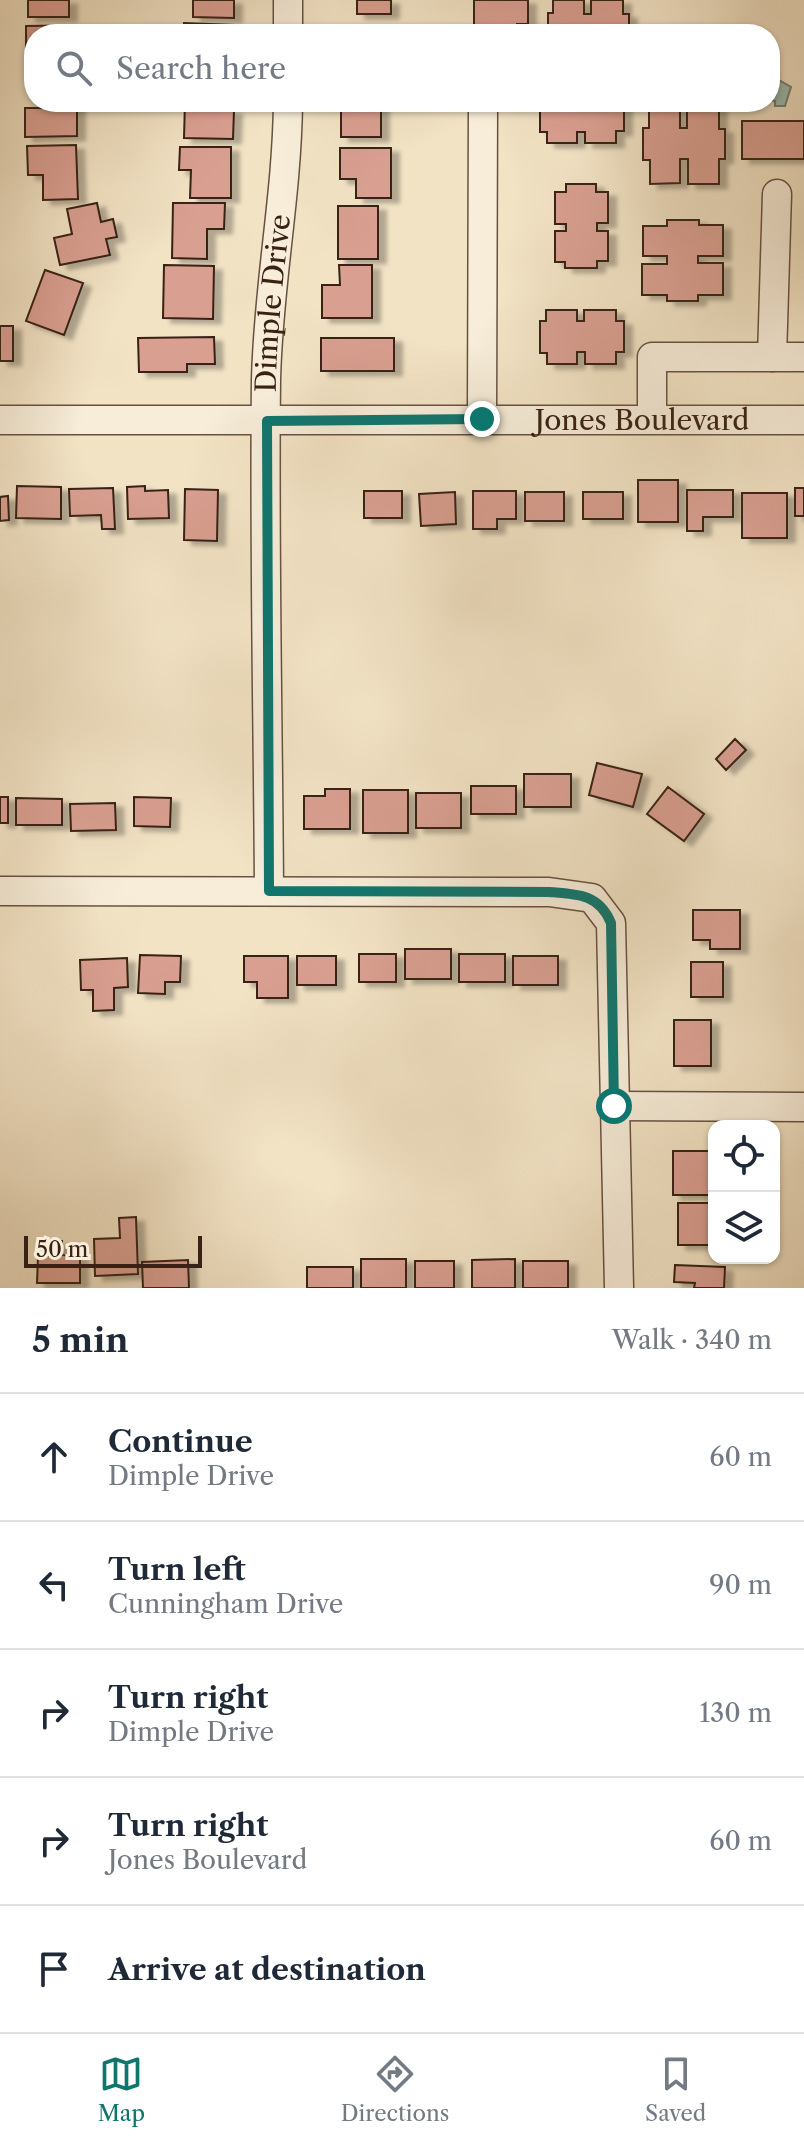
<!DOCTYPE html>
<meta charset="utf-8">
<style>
:root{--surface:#fff;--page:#f2f2f3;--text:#1f2937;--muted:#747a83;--line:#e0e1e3;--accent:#0f766e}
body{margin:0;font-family:"Libre Caslon Text",serif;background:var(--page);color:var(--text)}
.controls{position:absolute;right:24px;bottom:24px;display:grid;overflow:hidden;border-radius:16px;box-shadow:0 2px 6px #0004}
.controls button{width:72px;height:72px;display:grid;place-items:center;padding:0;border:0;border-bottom:2px solid var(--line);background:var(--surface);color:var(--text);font:40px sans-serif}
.scale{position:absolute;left:24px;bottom:20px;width:178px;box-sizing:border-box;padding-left:8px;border:4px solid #392115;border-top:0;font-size:22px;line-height:28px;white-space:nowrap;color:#392115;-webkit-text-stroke:6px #f7edd9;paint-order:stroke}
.stop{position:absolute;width:24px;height:24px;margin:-18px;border:6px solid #0f766e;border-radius:50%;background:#fff}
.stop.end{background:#0f766e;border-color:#fff;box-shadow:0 2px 8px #0008}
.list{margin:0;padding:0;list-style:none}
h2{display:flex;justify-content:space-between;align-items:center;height:104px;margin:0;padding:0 32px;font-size:34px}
h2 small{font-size:26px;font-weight:400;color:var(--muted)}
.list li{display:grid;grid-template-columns:52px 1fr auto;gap:24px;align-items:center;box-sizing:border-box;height:128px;padding:0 32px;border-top:2px solid var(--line)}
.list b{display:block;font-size:30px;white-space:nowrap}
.list p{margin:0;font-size:26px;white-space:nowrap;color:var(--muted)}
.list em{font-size:26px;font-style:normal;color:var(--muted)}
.icon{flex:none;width:44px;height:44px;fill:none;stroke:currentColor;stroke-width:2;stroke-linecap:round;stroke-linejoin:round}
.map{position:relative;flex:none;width:804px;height:1288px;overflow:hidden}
.search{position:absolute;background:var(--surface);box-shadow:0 2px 6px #0004;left:24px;right:24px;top:24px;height:88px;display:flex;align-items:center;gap:20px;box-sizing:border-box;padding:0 28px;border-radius:32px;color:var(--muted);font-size:30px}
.sheet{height:744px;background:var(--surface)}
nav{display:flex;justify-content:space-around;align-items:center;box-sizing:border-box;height:112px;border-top:2px solid var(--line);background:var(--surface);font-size:22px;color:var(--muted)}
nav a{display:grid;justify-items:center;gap:4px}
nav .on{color:var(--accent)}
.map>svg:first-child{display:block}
.water{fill:#9bbeb2;stroke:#747f73;stroke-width:2}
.building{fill:#d99f91;stroke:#392115;stroke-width:2;filter:url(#shadow)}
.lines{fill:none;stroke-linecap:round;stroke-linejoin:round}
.street-casing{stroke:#675241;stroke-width:31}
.street{stroke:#f7edd9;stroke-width:28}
.route{stroke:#0f766e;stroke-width:10}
.labels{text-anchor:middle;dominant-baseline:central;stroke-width:8;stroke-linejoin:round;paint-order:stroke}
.street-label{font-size:28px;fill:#392115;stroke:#f7edd9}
</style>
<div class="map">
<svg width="804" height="1288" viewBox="0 0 804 1288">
<defs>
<filter id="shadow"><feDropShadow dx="8" dy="4.5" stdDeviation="2" flood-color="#0004"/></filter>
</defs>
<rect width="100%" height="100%" fill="#f2e3c5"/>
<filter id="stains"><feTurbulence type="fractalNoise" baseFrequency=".0025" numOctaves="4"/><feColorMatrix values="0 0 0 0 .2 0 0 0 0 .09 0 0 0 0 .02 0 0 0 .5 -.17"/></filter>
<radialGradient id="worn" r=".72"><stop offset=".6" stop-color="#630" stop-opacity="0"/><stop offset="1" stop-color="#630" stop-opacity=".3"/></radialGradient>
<path class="water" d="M770,75L791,87L785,106H775V101L770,100Z"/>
<path class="building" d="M28,0H69V17H28Z
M193,0H234V18L193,17Z
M357,0H391V14H357Z
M474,0H528V24H517V32L528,34H474L485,32V25H474Z
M553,0H584V14H591V0H623V14H629V34H548V13H553Z
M184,23L235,25L234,34H184Z
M91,25V34H34V53H26V26Z
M340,25H383V34H340Z
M46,102H77V136L25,137V108H46Z
M185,102H216V110H234L233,139L184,138Z
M341,102H381V137H341Z
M540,102H624V131H616V143H585V132H577V143H547V132H540Z
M687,103H719V129H725V159H719V184H688V159H680V183L650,184V160H643V128H649V104H680V128H687Z
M742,121H804V159H742Z
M76,145L78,199L43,200V175H28L27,146Z
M180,147H231V198H190L191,170H179Z
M340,148H391V198H356V179H340Z
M566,184H596V192H608V223H597V231H608V261H597V268H565V262H555V231H566V224H555V192H566Z
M97,203L101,222L113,219L117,237L106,239L110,255L60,265L54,238L72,234L67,209Z
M173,203H225L224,229H207V259L172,258Z
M338,206H378V259H338Z
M667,220H699V225H723V256H698V263H723V295H698V301H667V295H642V264H667V256H643V226H667Z
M164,265L214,266L213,319L163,318Z
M339,265H372V318H322V285H340Z
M45,270L83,283L64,335L26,321Z
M546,310H577V321H584V310H616V321H624V352H616V364H585V352H577V364H547V353H540V321H546Z
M0,326H13V361H0Z
M214,337L215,364H187V372H139L138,338Z
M321,338H394V371H321Z
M638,480H678V522H638Z
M17,486L61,487V519L16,518Z
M145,486V491L168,490L169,518L128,519L127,487Z
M113,488L115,529H102L101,515L70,516L69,489Z
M795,488H804V516H795Z
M185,489L218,490L217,541L184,540Z
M687,490H733V517H703V531H687Z
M364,491H402V518H364Z
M473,491H516V519H497V529H473Z
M455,492L456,524L421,526L419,494Z
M525,492H564V521H525Z
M583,492H623V519H583Z
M742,493H787V538H742Z
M8,496L9,520L0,521V497Z
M735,739L746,750L726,770L716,759Z
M597,763L642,774L633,807L589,795Z
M524,774H571V807H524Z
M471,786H516V814H471Z
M668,787L704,814L684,841L647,814Z
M325,789H350V829H304V796H325Z
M363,790H408V833H363Z
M416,793H461V828H416Z
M0,797H8V823H0Z
M134,797L171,798L170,827L134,826Z
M16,798L62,799V825H16Z
M115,803L116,830L71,831L70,804Z
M693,910H740V949H710V940H693Z
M405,949H451V979H405Z
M359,954H396V982H359Z
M459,954H505V982H459Z
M140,955L181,956L180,982H165V994L138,993Z
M244,956H288V998H257V982H244Z
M297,956H336V985H297Z
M513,956H558V985H513Z
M127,958L128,987L114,988V1010L93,1011V990H81L80,960Z
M691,962H723V997H691Z
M674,1020H711V1066H674Z
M673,1151H714V1195H673Z
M678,1203H714V1245H678Z
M136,1217L138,1274L95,1276L94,1239L120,1238L119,1218Z
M49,1241H62V1255L80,1256V1283H37L38,1256H49Z
M361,1259H406V1288H361Z
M515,1259V1288H472V1260Z
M188,1260L189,1288H143L142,1262Z
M415,1261H454V1288H415Z
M523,1261H568V1288H523Z
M675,1265L725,1267L724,1288H694L695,1283L674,1282Z
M307,1267H353V1288H307Z"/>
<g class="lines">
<g class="street-casing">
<g id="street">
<path d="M288,34V0"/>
<path d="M772,357L777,194"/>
<path d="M482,419L483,102"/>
<path d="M652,419V357H804"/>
<path id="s1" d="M0,420H804"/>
<path d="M0,891L549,892L592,898L611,923L619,1288"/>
<path id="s2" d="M269,891C268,721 264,550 266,380C268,286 287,197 288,102"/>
<path d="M614,1106L804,1107"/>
</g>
</g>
<use href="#street" class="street"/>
</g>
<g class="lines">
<path class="route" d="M482,419L267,421L269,891L549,892C577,894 599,894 611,923L614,1106"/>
</g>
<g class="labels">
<g class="street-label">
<text stroke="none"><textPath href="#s2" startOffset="588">Dimple Drive</textPath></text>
<text stroke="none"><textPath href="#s1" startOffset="642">Jones Boulevard</textPath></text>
</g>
</g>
<rect width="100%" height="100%" filter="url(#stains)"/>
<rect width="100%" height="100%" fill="url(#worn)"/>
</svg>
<div class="controls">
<button><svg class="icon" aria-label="locate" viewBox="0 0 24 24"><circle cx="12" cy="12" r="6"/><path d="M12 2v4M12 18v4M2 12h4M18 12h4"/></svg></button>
<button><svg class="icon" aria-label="layers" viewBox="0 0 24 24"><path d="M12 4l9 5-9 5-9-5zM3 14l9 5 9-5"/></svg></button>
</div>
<div class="scale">50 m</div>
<div class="stop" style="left:614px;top:1106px"></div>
<div class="stop end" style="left:482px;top:419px"></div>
<div class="search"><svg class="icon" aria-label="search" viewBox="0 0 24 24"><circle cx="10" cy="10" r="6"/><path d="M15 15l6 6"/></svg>Search here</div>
</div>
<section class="sheet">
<h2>5 min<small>Walk · 340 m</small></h2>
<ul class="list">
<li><svg class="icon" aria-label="ahead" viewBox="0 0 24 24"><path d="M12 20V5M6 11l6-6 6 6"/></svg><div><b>Continue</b><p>Dimple Drive</p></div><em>60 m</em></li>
<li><svg class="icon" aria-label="left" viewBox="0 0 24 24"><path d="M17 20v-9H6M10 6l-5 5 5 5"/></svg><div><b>Turn left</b><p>Cunningham Drive</p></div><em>90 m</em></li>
<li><svg class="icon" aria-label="right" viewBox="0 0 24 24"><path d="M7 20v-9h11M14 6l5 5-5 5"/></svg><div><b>Turn right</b><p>Dimple Drive</p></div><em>130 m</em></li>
<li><svg class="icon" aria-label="right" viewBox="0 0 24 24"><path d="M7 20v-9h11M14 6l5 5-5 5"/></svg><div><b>Turn right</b><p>Jones Boulevard</p></div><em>60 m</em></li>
<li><svg class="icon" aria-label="arrive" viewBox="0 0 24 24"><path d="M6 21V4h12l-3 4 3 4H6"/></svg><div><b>Arrive at destination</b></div></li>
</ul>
</section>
<nav>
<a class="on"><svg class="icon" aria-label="map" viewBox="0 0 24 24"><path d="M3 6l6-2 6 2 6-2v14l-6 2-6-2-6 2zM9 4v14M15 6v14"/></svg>Map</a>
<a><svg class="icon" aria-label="directions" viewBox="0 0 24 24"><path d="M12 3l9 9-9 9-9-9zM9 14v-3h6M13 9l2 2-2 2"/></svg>Directions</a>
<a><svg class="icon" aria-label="saved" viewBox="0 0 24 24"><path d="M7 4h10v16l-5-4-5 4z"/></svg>Saved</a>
</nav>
